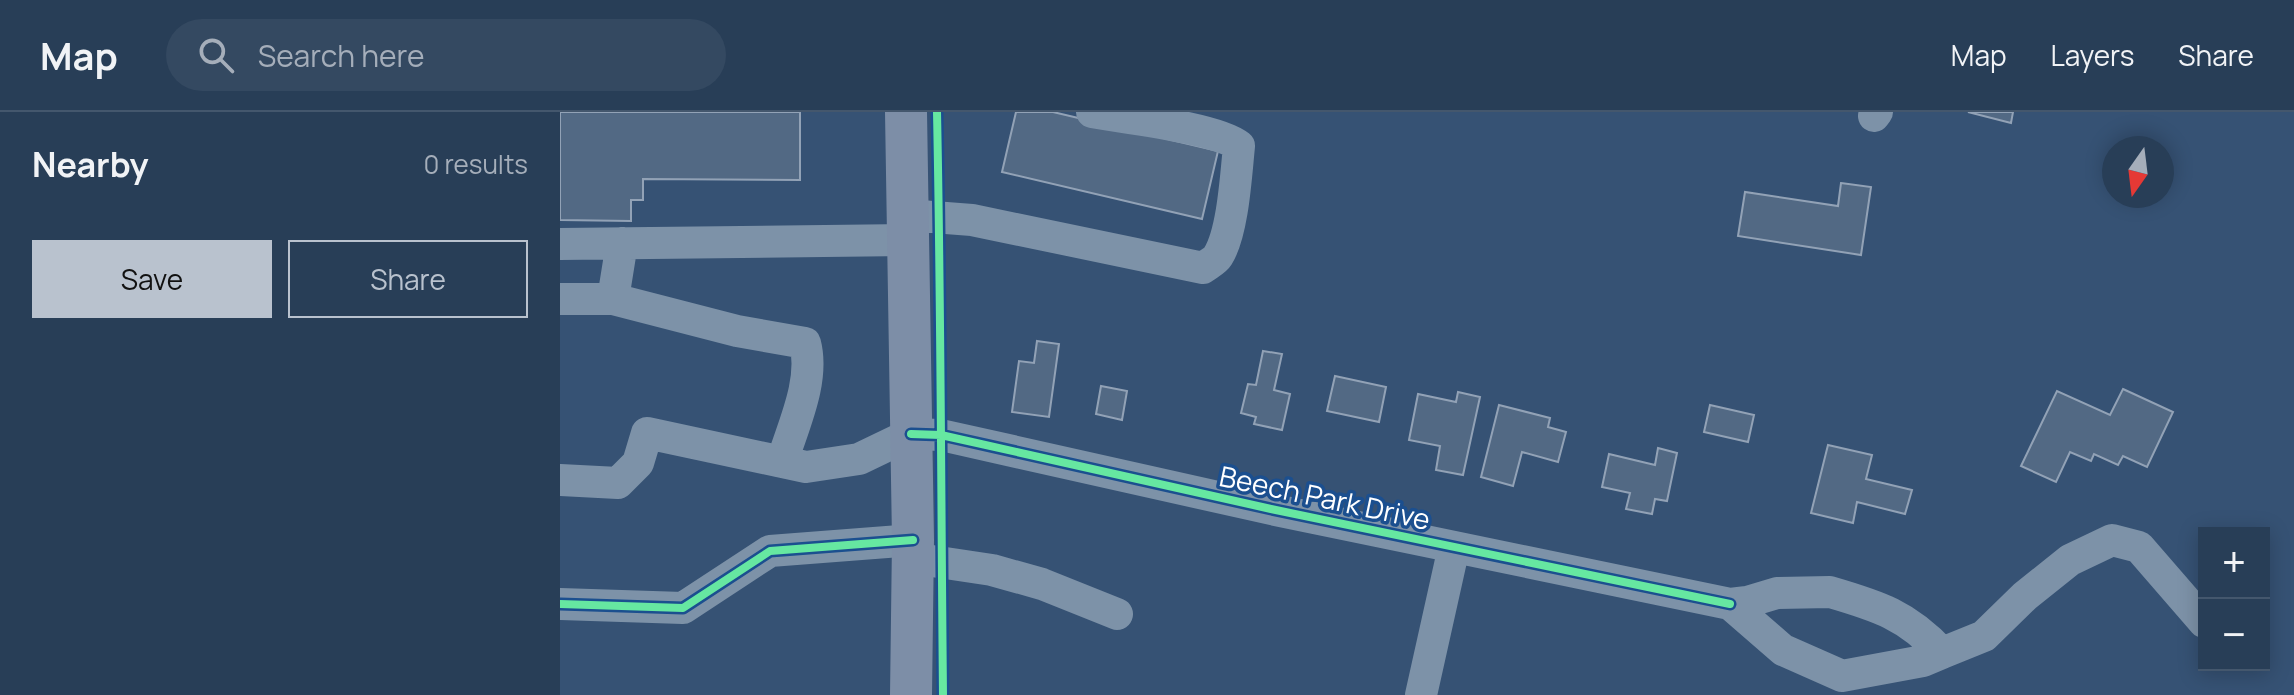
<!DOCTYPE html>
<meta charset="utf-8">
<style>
:root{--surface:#283e57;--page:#344961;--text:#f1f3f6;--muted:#a5aeba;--line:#44576d;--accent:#b9c2ce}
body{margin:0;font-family:Manrope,sans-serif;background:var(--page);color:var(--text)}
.controls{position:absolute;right:24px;bottom:24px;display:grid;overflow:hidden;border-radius:0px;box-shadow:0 4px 20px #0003}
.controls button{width:72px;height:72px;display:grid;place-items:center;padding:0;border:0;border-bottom:2px solid var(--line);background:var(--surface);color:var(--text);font:40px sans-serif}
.compass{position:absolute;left:1542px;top:24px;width:72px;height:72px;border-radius:50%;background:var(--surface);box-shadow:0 4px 20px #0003;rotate:194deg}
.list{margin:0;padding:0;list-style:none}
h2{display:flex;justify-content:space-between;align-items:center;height:104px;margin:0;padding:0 32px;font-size:34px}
h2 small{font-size:26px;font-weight:400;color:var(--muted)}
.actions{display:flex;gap:16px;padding:24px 32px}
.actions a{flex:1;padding:18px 0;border:2px solid var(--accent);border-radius:0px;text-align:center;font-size:28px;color:var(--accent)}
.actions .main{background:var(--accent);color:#111}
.icon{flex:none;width:44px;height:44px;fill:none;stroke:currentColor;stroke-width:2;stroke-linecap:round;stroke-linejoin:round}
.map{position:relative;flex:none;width:1734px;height:583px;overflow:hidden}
header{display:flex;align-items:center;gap:48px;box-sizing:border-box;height:112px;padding:0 40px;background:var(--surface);border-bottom:2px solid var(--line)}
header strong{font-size:38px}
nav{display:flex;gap:44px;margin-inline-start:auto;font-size:28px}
.search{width:560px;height:72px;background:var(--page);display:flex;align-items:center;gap:20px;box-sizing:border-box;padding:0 28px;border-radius:44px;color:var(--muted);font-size:30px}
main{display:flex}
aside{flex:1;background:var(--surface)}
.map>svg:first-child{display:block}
.building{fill:#526984;stroke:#92a2b6;stroke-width:2}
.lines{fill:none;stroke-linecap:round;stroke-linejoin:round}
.minor{stroke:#7d92a8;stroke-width:32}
.major{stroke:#7d8ea7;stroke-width:42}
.cycleway-casing{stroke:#1b4f8f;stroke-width:13}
.cycleway{stroke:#66e7a1;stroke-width:8}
.labels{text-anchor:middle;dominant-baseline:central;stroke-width:7;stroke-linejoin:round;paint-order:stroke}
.street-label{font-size:28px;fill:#fff;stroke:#1b4f8f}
</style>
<header>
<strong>Map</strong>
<div class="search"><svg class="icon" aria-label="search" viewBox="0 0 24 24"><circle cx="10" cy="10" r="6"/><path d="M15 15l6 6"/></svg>Search here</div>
<nav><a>Map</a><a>Layers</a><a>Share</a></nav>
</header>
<main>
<aside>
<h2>Nearby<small>0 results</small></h2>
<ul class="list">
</ul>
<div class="actions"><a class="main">Save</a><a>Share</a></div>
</aside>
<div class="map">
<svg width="1734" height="583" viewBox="0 0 1734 583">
<rect width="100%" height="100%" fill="#365274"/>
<path class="building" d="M0,0H240V68L83,67V88H71V109L0,108Z
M456,0H493L658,39L642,107L442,60Z
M1408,0H1453L1451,11Z
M1281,71L1311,75L1301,143L1178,124L1185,80L1278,94Z
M477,229L499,232L489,305L452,300L459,249L474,251Z
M703,239L722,242L714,278L730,282L722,318L694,312L696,305L681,301L688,272L696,273Z
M775,264L826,275L819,310L767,299Z
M541,274L567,279L562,308L536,302Z
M1563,277L1613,300L1587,355L1563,344L1558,353L1534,342L1531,349L1510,340L1496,370L1461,354L1497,279L1550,303Z
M898,280L920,285L903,363L876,358L880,334L849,328L858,282L896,290Z
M939,293L990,306L988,315L1006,320L998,350L962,340L953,374L921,365Z
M1150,293L1194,303L1188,330L1144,320Z
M1268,333L1312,343L1306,367L1352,378L1345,402L1297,390L1293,411L1251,401Z
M1098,336L1117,341L1107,389L1095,387L1092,402L1066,397L1070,381L1042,375L1049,342L1095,353Z"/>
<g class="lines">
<path class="minor" d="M1314,4L1317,0
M347,103L412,108L643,156C648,152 655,149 658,144C673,120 676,63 679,34C657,16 565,6 532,0
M62,131L53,187L177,219L245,231C255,269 233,314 222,350
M0,132L348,128
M0,187H53
M0,368L58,371L78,351L87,321L246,355L299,347L351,322L381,323L711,397L1170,492
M352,446L432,458L482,472L557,502
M1270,480C1318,494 1347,503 1382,541L1363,549L1282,564L1223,538L1170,492L1187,490L1217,481Z
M0,492L123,496L210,439L353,428
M1382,541L1424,524L1465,484L1510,448L1552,428L1579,435L1644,510
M861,583L894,435"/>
<path class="major" d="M346,0L353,428L351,583"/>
<g class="cycleway-casing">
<path id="cycleway" d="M377,0C381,194 381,389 383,583
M351,322L381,323L711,397L1170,492
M0,492L123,496L210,439L353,428"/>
</g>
<use href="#cycleway" class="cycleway"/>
</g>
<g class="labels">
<g class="street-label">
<text transform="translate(765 385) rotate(12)">Beech Park Drive</text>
</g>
</g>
</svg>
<div class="controls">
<button>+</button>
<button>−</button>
</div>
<svg class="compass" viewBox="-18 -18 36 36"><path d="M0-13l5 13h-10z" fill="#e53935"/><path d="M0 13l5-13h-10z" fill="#a5aeba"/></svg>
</div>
</main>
